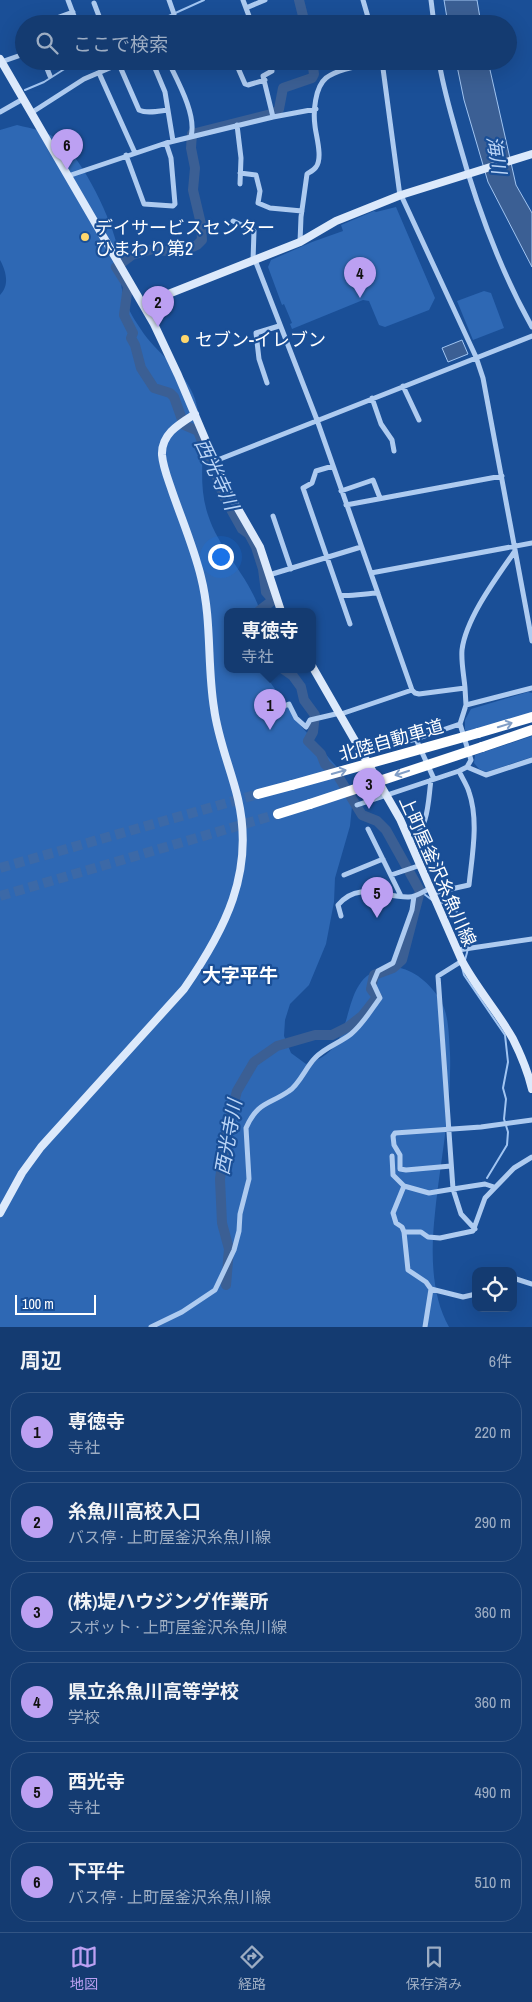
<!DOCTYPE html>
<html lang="ja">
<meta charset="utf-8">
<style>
:root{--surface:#143b71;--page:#1d4276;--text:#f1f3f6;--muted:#9dadc3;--line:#335584;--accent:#bca0f2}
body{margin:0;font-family:"Archivo Narrow","Noto Sans JP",sans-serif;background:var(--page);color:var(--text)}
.controls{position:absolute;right:15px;bottom:15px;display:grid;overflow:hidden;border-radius:10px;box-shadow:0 5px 20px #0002}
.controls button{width:45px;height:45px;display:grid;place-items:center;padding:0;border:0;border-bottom:1px solid var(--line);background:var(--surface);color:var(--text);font:25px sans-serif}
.scale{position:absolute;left:15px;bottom:12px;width:81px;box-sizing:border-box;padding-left:5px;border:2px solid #fff;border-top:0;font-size:14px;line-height:18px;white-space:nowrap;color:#fff;-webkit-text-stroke:4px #1a4f97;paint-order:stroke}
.you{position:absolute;left:220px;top:556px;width:18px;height:18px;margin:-12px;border:4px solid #fff;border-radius:50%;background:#1a73e8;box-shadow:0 0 0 8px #1a73e833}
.badge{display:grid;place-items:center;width:32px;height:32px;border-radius:50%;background:var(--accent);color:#111;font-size:16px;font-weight:700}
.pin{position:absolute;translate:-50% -41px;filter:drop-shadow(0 1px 2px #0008)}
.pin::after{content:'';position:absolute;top:26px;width:18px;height:15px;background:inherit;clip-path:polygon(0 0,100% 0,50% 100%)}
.popup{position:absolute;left:224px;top:608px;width:92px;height:65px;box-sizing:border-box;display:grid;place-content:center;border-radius:10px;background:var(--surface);filter:drop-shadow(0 1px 4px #0005);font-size:16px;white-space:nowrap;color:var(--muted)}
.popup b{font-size:19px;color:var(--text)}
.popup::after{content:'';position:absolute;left:50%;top:100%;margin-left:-10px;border:10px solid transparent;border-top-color:var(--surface)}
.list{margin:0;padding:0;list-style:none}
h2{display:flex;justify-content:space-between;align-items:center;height:65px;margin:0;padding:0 20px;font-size:21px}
h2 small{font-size:16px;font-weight:400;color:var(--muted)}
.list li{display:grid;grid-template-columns:32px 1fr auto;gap:15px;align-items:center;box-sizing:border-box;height:80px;margin:0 10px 10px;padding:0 10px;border:1px solid var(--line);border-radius:20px}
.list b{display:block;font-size:19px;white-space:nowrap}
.list p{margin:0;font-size:16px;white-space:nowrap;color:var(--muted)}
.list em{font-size:16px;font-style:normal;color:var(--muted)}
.icon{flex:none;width:28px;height:28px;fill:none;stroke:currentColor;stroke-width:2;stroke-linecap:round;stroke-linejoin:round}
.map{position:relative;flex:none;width:532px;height:1327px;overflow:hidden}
.search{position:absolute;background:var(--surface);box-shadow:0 5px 20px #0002;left:15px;right:15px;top:15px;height:55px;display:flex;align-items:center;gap:12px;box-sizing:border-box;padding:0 18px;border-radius:28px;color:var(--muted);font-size:19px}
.sheet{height:605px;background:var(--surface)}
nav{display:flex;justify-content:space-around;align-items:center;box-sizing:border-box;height:70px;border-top:1px solid var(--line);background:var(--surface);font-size:14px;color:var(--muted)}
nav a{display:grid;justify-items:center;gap:2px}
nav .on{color:var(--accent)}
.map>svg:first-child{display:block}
.green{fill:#2e68b4}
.water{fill:#3b5f94;stroke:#a1c5f2}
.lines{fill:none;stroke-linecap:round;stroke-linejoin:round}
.stream{stroke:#a1c5f2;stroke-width:2}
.river{stroke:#3b5f94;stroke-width:10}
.highway-tunnel{stroke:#3c69a7;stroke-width:10;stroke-dasharray:10 5;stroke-linecap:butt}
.street{stroke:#aecbf0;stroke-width:5}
.secondary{stroke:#dce9fb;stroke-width:8}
.highway{stroke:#fff;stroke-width:10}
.highway-bridge{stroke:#fff;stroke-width:10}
.oneway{stroke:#819ec6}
.poi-dot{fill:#ffd76d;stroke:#1a4f97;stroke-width:2}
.labels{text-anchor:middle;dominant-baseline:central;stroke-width:4.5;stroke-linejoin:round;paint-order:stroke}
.poi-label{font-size:18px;fill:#fff;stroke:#1a4f97;text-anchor:start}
.street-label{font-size:18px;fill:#fff;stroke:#1a4f97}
.water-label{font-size:19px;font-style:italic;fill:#bbd5f7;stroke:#1a4f97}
.neighbourhood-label{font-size:19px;font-weight:bold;fill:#fff;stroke:#1a4f97}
</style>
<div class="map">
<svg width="532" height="1327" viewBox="0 0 532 1327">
<rect width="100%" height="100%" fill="#1a4f97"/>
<path class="green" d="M17,125C33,129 49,131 62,143C84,162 112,220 118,249C122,267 118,288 127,305C131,315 138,325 144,334C161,357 186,372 195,399C198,410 202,425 203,436C203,463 199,489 208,515C219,550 249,576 260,611H228V669H268L270,682L301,726L336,766L348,785L352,806L350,826L335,878L334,902L326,944L309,985L290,1004L285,1020L284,1036L291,1053L306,1064C315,1061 325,1057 332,1049C355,1024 343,973 389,967C399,966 410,971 418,976C429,984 439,995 444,1008C449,1021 449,1039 450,1053C452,1110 439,1166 434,1223C431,1257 432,1297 449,1327H0V295C10,285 6,271 0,260V130Z
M396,207L435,298L429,310L385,327L379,325L369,301L363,300L292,329L290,324L292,323L284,304L282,305L268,267L271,260L312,242L343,231L341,225L374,211L376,212Z
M484,291L491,293L504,328L473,340L457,301Z
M528,692L532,693V713L468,732L465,730V720L471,709Z
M532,736V757L486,772L479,769L474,763L475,755Z"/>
<path class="water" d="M444,0H477L481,24H448Z
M456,61H488L516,185L532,213V267L488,182L464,100Z
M462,340L468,354L448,362L442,348Z"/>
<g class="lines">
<path class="stream" d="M151,24L204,0
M25,90L44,82L77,61
M420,891L432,900
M439,902C463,906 473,938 465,960
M462,967L464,975L505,1035L508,1062L503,1088L506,1099L504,1119L508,1132L507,1145L487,1178"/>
<path class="river" d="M299,0L305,24
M259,611L273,600L266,592L263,569L256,547L249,534L242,529L223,495L215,471L203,449V444L198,431L184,425L174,397L170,393L154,388L141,368L135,345L131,338L133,333L124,315L128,286L116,267L132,255L153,249L179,253L197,245L202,240L201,224L193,190L195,168L191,148L192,134L275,113L279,109L283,88L312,78L314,74L312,61
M226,1285L229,1249L222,1223L220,1179L227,1129L237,1091L254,1062L277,1046L315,1035H332L348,1027L362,1016L377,997L371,989L374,975L393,968L402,960L420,891L386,830L377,821L362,815L338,776L325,764L321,754L308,741L313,732L315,715L304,700L301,687L293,676L283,669"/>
<path class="highway-tunnel" d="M0,868L258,794
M0,896L278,814"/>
<path class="street" d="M68,0L77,24
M169,0L174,14
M243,0L252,24
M363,0L370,24
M431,0L434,24
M94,3L102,24
M246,8L265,0
M40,24L73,12
M44,61L50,76
M152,61L165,92L173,141
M168,61C177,80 197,115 191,136
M235,61L245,84L248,85L265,80
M270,61L272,71L263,76L273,117
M382,61L400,196
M439,61C443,88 451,113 458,139C476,204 499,268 532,327
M1,62L24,54
M118,62L139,110C147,114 159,111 168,110
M99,73L135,153
M0,112L23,99
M31,113L84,79L126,61
M237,125L241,158L240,184
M126,155L144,204L173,206L175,204L171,158L166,143
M240,173L256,175L260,191L258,203L270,208L302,211
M68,176L166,143L273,117L316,109
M401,195L476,357L483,378L532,641
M233,221L254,231L253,261
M300,242L301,217L307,174C310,172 314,170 316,167C323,158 316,136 315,126C313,112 315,87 326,78C340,67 365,66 382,62
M255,260L317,420L412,690L415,693L419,694L465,688L466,705L460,724L416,739L434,779
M267,383L259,359L256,333L279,326
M403,386L419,420
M372,398L381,424L392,440L394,451
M215,461L532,336
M333,466L316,471L312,483L303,488L340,595C346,597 369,593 378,593
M341,491L373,480L380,498
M346,505L502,476
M273,516L291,569
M371,573L532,543
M269,575L361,547
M340,595L350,624
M465,688C464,676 461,662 462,650C466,618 497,577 515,551
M466,705L532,688
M272,711L289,704L296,718L306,727L310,720L340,713
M341,714L412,690
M363,752L416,739
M467,767L486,775L532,760
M459,771L467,767L471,760L460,724
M357,805L459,771C462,778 467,785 469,792C479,821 472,856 469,885L433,893
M368,829L401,896
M410,842C429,828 428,801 431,780
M344,875L383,859
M391,875L421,865
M341,916L338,905C359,880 384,898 409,897C416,897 424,891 431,888
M458,950L532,939
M462,961L438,976L453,1189L485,1184L494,1187
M392,1156L393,1175L404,1186L429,1193L453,1189L461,1214L475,1229
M451,1166L406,1170L400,1169V1155L394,1145L393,1136L395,1133L481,1127L532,1120
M404,1186L393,1213L396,1223L402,1227L404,1232L408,1270L426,1282L431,1289L425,1327
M404,1232H421L428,1237L440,1238L473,1231L485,1198L514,1168L532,1157
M513,1278L532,1284
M431,1289L463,1297L476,1294
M151,1327L182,1312L215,1290L234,1250L239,1231L240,1214L249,1179L246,1128C258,1101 269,1105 289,1091C299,1085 306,1067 315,1058C325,1047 340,1043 351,1034C363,1024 371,1010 380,998L373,983L378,971L393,963L412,910L414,896"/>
<path class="secondary" d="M0,59L154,324L178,375L226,488L260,547L281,611
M143,304L300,242L336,221L401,195L532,154
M312,666L400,819L462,961C477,989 498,1012 513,1039C521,1055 528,1072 532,1089
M0,1213L22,1173L41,1147L184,989C225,930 255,872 238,799C231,769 218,740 214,708C207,665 212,620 201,577C194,548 182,520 172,491C168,479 163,467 162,455C161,434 179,424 195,414"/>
<path class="highway" d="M478,733L532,717
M482,747L532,730
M258,794L292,785
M278,814L310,804"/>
<path class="highway-bridge" d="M292,785L478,733
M310,804L482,747"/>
</g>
<defs><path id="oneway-shaft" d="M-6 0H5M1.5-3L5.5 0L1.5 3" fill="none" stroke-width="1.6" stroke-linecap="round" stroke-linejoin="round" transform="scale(1.25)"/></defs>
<g class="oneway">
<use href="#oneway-shaft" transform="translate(505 725) rotate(-17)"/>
<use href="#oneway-shaft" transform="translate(339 772) rotate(-16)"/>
<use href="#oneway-shaft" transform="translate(402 773) rotate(162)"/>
</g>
<g class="poi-dot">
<circle cx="85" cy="237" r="5"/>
<circle cx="185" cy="339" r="5"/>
</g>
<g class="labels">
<g class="poi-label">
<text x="95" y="227">デイサービスセンター<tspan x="95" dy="21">ひまわり第2</tspan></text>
<text x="195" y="339">セブン-イレブン</text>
</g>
<g class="street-label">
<text transform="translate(391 740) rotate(-16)">北陸自動車道</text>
<text transform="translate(438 871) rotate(66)">上町屋釜沢糸魚川線</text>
</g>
<g class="water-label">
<text transform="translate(497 155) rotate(81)">海川</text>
<text transform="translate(217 474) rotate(65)">西光寺川</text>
<text transform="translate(228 1137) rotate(-80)">西光寺川</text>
</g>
<g class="neighbourhood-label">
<text x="240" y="975">大字平牛</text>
</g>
</g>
</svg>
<div class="controls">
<button><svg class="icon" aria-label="locate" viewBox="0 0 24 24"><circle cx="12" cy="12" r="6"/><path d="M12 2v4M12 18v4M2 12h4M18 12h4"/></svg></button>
</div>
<div class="scale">100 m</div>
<div class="you"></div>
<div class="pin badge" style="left:270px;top:730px">1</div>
<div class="popup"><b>専徳寺</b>寺社</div>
<div class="pin badge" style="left:158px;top:327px">2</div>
<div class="pin badge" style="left:369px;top:809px">3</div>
<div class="pin badge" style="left:360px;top:298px">4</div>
<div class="pin badge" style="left:377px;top:918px">5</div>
<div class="pin badge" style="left:67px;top:170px">6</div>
<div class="search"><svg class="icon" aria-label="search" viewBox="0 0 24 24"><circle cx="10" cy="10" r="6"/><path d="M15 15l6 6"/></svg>ここで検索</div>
</div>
<section class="sheet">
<h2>周辺<small>6件</small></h2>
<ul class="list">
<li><span class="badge">1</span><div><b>専徳寺</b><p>寺社</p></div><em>220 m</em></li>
<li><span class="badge">2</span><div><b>糸魚川高校入口</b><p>バス停 · 上町屋釜沢糸魚川線</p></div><em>290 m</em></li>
<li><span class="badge">3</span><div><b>(株)堤ハウジング作業所</b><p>スポット · 上町屋釜沢糸魚川線</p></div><em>360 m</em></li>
<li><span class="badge">4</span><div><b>県立糸魚川高等学校</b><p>学校</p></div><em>360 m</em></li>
<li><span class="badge">5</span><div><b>西光寺</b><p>寺社</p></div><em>490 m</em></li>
<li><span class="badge">6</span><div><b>下平牛</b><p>バス停 · 上町屋釜沢糸魚川線</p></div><em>510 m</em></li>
</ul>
</section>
<nav>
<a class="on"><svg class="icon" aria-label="map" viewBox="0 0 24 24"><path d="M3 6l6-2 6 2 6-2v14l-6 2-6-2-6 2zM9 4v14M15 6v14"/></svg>地図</a>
<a><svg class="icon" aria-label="directions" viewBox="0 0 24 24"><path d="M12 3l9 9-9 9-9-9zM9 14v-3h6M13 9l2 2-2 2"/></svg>経路</a>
<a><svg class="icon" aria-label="saved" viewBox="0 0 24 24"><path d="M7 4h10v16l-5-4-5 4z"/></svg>保存済み</a>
</nav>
